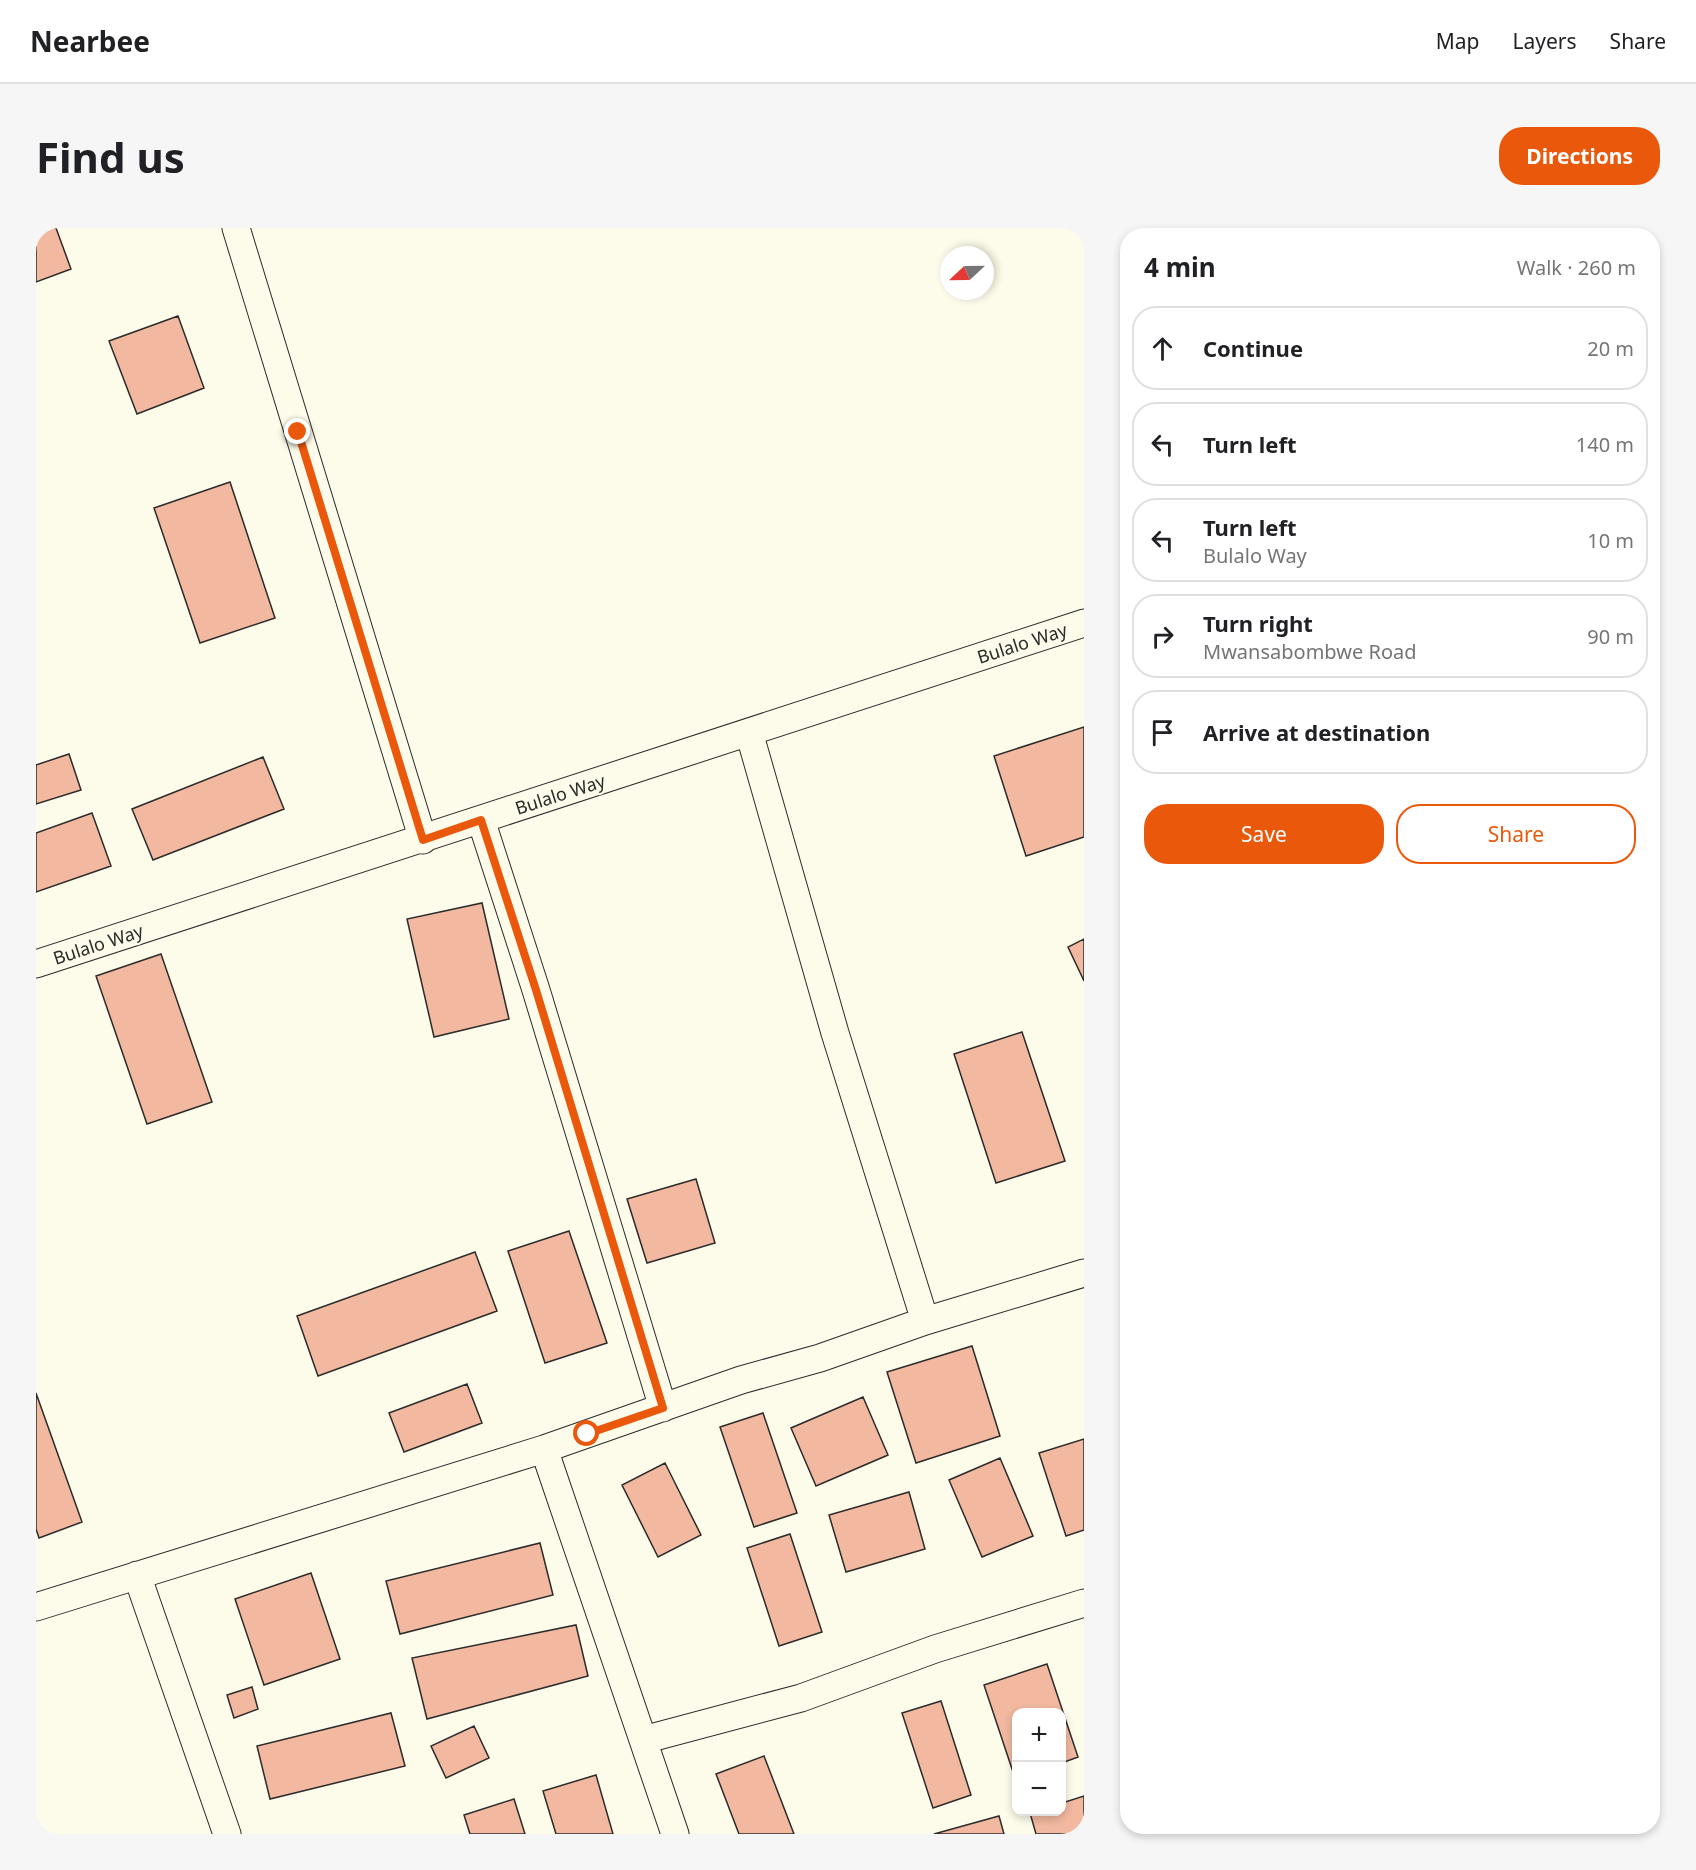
<!DOCTYPE html>
<meta charset="utf-8">
<style>
:root{--surface:#fff;--page:#f6f6f6;--text:#202124;--muted:#757577;--line:#e0e0e0;--accent:#ea580c}
body{margin:0;font-family:"Noto Sans",sans-serif;background:var(--page);color:var(--text)}
.controls{position:absolute;right:18px;bottom:18px;display:grid;overflow:hidden;border-radius:12px;box-shadow:0 3px 9px #0003}
.controls button{width:54px;height:54px;display:grid;place-items:center;padding:0;border:0;border-bottom:2px solid var(--line);background:var(--surface);color:var(--text);font:30px sans-serif}
.compass{position:absolute;left:904px;top:18px;width:54px;height:54px;border-radius:50%;background:var(--surface);box-shadow:0 3px 9px #0003;rotate:248deg}
.stop{position:absolute;width:18px;height:18px;margin:-14px;border:4px solid #ea580c;border-radius:50%;background:#fff}
.stop.end{background:#ea580c;border-color:#fff;box-shadow:0 2px 6px #0008}
.list{margin:0;padding:0;list-style:none}
h2{display:flex;justify-content:space-between;align-items:center;height:78px;margin:0;padding:0 24px;font-size:26px}
h2 small{font-size:20px;font-weight:400;color:var(--muted)}
.list li{display:grid;grid-template-columns:39px 1fr auto;gap:18px;align-items:center;box-sizing:border-box;height:84px;margin:0 12px 12px;padding:0 12px;border:2px solid var(--line);border-radius:24px}
.list b{display:block;font-size:22px;white-space:nowrap}
.list p{margin:0;font-size:20px;white-space:nowrap;color:var(--muted)}
.list em{font-size:20px;font-style:normal;color:var(--muted)}
.actions{display:flex;gap:12px;padding:18px 24px}
.actions a{flex:1;padding:14px 0;border:2px solid var(--accent);border-radius:24px;text-align:center;font-size:21px;color:var(--accent)}
.actions .main{background:var(--accent);color:#fff}
.icon{flex:none;width:33px;height:33px;fill:none;stroke:currentColor;stroke-width:2;stroke-linecap:round;stroke-linejoin:round}
.map{position:relative;flex:none;width:1048px;height:1606px;overflow:hidden;border-radius:24px}
header{display:flex;align-items:center;gap:36px;box-sizing:border-box;height:84px;padding:0 30px;background:var(--surface);border-bottom:2px solid var(--line)}
header strong{font-size:28px}
nav{display:flex;gap:33px;margin-inline-start:auto;font-size:21px}
.intro{display:flex;align-items:center;justify-content:space-between;box-sizing:border-box;height:144px;padding:0 36px}
h1{margin:0;font-size:42px}
.button{padding:15px 27px;border-radius:24px;background:var(--accent);color:#fff;font-size:21px;font-weight:700}
main{display:flex;gap:36px;padding:0 36px}
aside{flex:1;background:var(--surface);border-radius:24px;box-shadow:0 3px 9px #0003}
.map>svg:first-child{display:block}
.building{fill:#f2b8a0;stroke:#2b2b2b;stroke-width:1.5}
.lines{fill:none;stroke-linecap:round;stroke-linejoin:round}
.street-casing{stroke:#2b2b2b;stroke-width:29}
.street{stroke:#fdfbea;stroke-width:27}
.route{stroke:#ea580c;stroke-width:8}
.labels{text-anchor:middle;dominant-baseline:central;stroke-width:4.5;stroke-linejoin:round;paint-order:stroke}
.street-label{font-size:18px;fill:#2b2b2b;stroke:#fdfbea}
</style>
<header>
<strong>Nearbee</strong>
<nav><a>Map</a><a>Layers</a><a>Share</a></nav>
</header>
<div class="intro"><h1>Find us</h1><a class="button">Directions</a></div>
<main>
<div class="map">
<svg width="1048" height="1606" viewBox="0 0 1048 1606">
<rect width="100%" height="100%" fill="#fdfbea"/>
<path class="building" d="M0,0H20L35,41L0,54Z
M142,88L168,160L101,186L73,113Z
M194,254L239,390L164,415L118,280Z
M1048,499V609L990,628L958,528Z
M33,526L45,562L0,576V537Z
M227,529L248,581L117,632L96,581Z
M56,585L75,638L0,664V605Z
M446,675L473,791L398,809L371,691Z
M1048,711V753L1032,719Z
M125,726L176,874L111,896L60,748Z
M986,804L1029,933L960,955L918,826Z
M660,951L679,1015L611,1035L591,971Z
M533,1003L571,1115L509,1135L472,1023Z
M439,1024L461,1083L282,1148L261,1088Z
M936,1118L964,1208L880,1235L851,1144Z
M431,1156L446,1195L368,1224L353,1185Z
M0,1165L46,1294L3,1310L0,1301Z
M827,1169L852,1227L780,1258L755,1200Z
M727,1185L761,1285L718,1299L684,1199Z
M1048,1211V1302L1030,1308L1003,1225Z
M964,1230L997,1308L946,1329L913,1252Z
M629,1235L665,1307L622,1329L586,1257Z
M873,1264L889,1321L810,1344L793,1287Z
M754,1306L786,1404L743,1418L711,1320Z
M504,1315L517,1367L364,1406L350,1353Z
M275,1345L304,1431L228,1457L199,1371Z
M540,1397L552,1448L391,1491L376,1430Z
M1011,1436L1042,1529L1026,1535V1484H981L979,1550L948,1457Z
M216,1459L222,1481L198,1490L191,1467Z
M905,1473L935,1567L897,1580L866,1485Z
M355,1485L369,1538L234,1571L221,1518Z
M438,1498L453,1530L410,1550L395,1518Z
M728,1528L758,1606H703L680,1546Z
M560,1547L577,1606H520L507,1563Z
M1048,1568V1606H1000L994,1585L1026,1584V1575Z
M478,1571L489,1606H434L428,1587Z
M963,1588L968,1606H898Z"/>
<g class="lines">
<g class="street-casing">
<path id="street" d="M200,0L387,612
M713,504L799,805L889,1093
M445,592L500,762L627,1180
M0,736L1048,395
M508,1221L639,1606
M101,1347L191,1606
M0,1379L508,1221L705,1152L784,1130L889,1093L1048,1045
M607,1512L765,1470L899,1421L1048,1375"/>
</g>
<use href="#street" class="street"/>
</g>
<g class="lines">
<path class="route" d="M262,204L387,612L445,592L500,762L627,1180L551,1206"/>
</g>
<g class="labels">
<g class="street-label">
<text transform="translate(986 415) rotate(-18)">Bulalo Way</text>
<text transform="translate(524 566) rotate(-18)">Bulalo Way</text>
<text transform="translate(62 716) rotate(-18)">Bulalo Way</text>
</g>
</g>
</svg>
<div class="controls">
<button>+</button>
<button>−</button>
</div>
<svg class="compass" viewBox="-18 -18 36 36"><path d="M0-13l5 13h-10z" fill="#e53935"/><path d="M0 13l5-13h-10z" fill="#757577"/></svg>
<div class="stop" style="left:551px;top:1206px"></div>
<div class="stop end" style="left:262px;top:204px"></div>
</div>
<aside>
<h2>4 min<small>Walk · 260 m</small></h2>
<ul class="list">
<li><svg class="icon" aria-label="ahead" viewBox="0 0 24 24"><path d="M12 20V5M6 11l6-6 6 6"/></svg><div><b>Continue</b></div><em>20 m</em></li>
<li><svg class="icon" aria-label="left" viewBox="0 0 24 24"><path d="M17 20v-9H6M10 6l-5 5 5 5"/></svg><div><b>Turn left</b></div><em>140 m</em></li>
<li><svg class="icon" aria-label="left" viewBox="0 0 24 24"><path d="M17 20v-9H6M10 6l-5 5 5 5"/></svg><div><b>Turn left</b><p>Bulalo Way</p></div><em>10 m</em></li>
<li><svg class="icon" aria-label="right" viewBox="0 0 24 24"><path d="M7 20v-9h11M14 6l5 5-5 5"/></svg><div><b>Turn right</b><p>Mwansabombwe Road</p></div><em>90 m</em></li>
<li><svg class="icon" aria-label="arrive" viewBox="0 0 24 24"><path d="M6 21V4h12l-3 4 3 4H6"/></svg><div><b>Arrive at destination</b></div></li>
</ul>
<div class="actions"><a class="main">Save</a><a>Share</a></div>
</aside>
</main>
